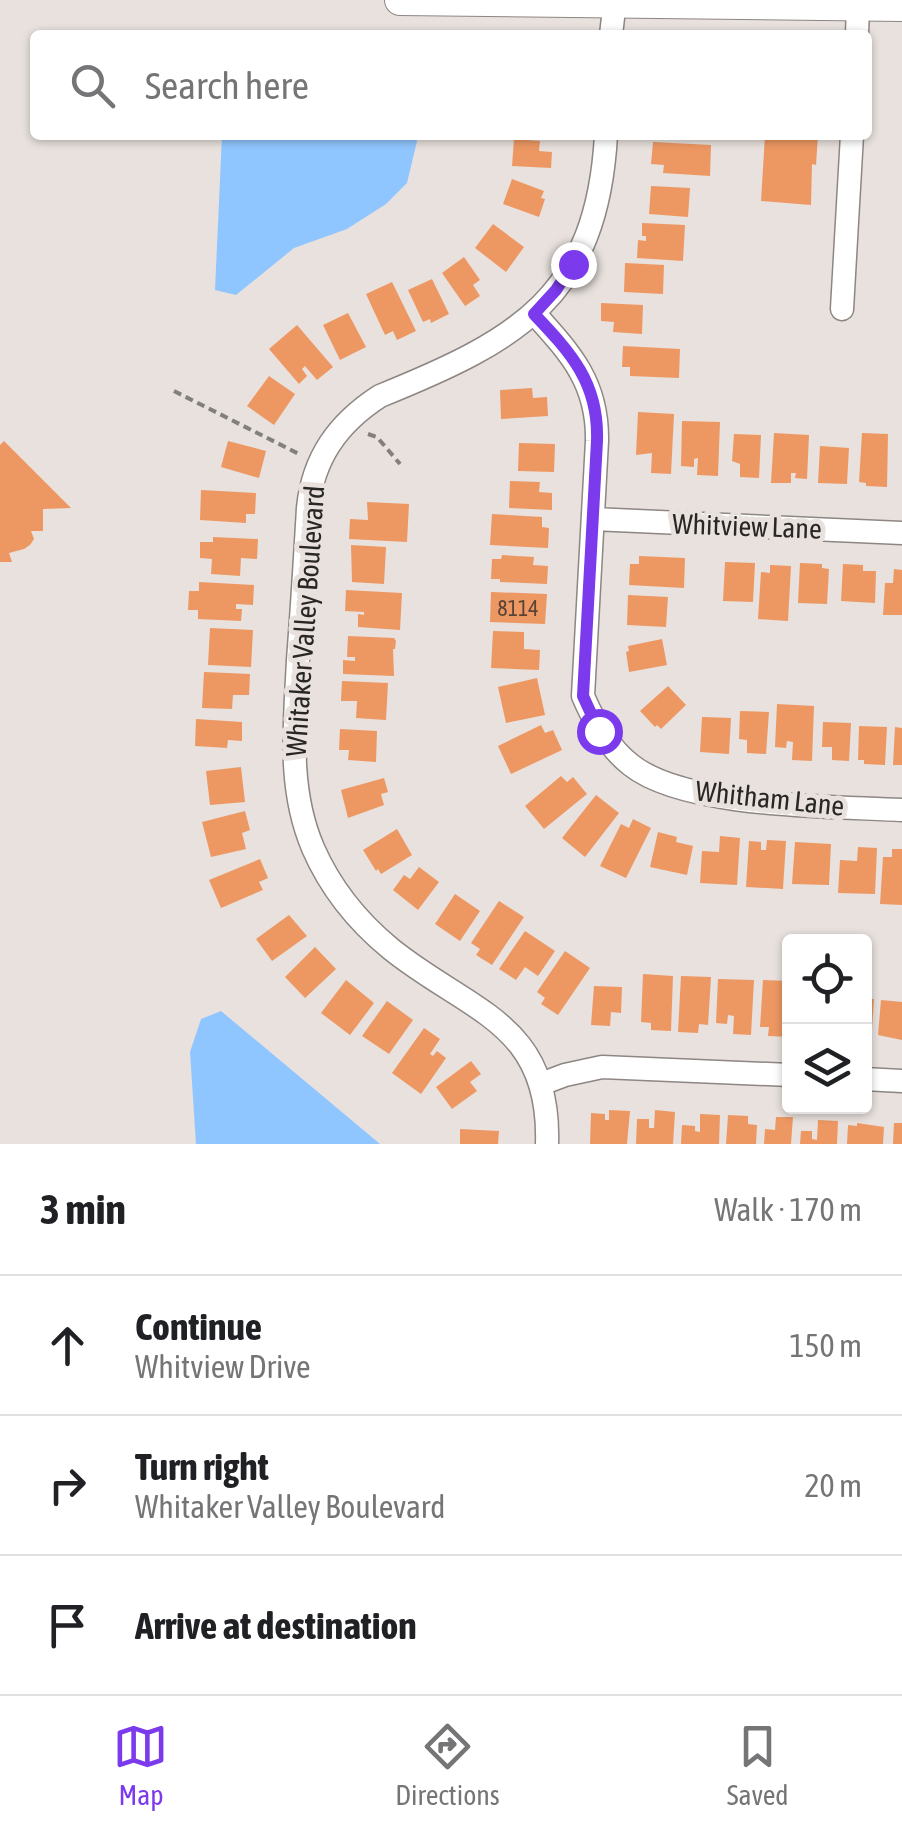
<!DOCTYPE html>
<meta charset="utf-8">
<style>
:root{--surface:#fff;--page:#f2f2f2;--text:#202124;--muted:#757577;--line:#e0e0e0;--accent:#7c3aed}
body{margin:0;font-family:"Asap Condensed",sans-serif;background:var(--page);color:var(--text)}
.controls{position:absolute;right:30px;bottom:30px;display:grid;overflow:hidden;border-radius:10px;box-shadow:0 2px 8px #0004}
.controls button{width:90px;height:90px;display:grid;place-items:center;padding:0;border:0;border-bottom:2px solid var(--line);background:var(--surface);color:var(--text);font:50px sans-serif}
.stop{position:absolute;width:30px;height:30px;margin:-22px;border:8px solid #7c3aed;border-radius:50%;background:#fff}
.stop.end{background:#7c3aed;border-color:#fff;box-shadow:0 2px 10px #0008}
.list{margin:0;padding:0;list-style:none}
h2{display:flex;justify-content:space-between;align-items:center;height:130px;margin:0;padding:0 40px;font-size:42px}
h2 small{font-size:32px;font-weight:400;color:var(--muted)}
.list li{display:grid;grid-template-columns:65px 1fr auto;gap:30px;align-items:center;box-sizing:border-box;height:140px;padding:0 40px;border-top:2px solid var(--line)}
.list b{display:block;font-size:38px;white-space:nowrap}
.list p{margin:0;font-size:32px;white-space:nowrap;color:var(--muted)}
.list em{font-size:32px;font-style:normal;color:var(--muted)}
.icon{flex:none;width:55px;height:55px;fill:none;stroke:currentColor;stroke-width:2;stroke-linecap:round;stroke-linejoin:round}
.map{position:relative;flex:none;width:902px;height:1144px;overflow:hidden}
.search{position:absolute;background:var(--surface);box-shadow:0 2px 8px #0004;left:30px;right:30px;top:30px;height:110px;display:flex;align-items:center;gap:25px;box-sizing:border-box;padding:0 35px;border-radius:10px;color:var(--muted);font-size:38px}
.sheet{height:550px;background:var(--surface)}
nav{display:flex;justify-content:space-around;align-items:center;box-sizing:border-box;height:140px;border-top:2px solid var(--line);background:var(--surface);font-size:28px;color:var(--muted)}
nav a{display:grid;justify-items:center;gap:5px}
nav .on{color:var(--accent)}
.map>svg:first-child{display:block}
.water{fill:#90c6ff}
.building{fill:#ed9863}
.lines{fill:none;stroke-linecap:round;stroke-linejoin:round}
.minor-casing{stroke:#8d8683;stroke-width:25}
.major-casing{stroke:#8d8683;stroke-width:32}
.path{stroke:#837f7c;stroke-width:4;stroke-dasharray:8 5;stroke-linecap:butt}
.minor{stroke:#fff;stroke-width:22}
.major{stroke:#fff;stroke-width:30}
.route{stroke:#7c3aed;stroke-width:12}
.labels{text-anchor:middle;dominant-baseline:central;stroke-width:10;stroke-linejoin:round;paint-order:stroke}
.number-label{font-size:22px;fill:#5a4334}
.street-label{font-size:28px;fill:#292725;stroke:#e8e1dd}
</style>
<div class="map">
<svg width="902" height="1144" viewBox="0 0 902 1144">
<rect width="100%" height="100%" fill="#e8e1dd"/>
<path class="water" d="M222,135H413L417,141L407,183L386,204L347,229L294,248L236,295L215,290Z
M221,1011L380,1144H196L190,1052L201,1019Z"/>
<path class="building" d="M765,135H818L816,165L812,164L811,205L761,201Z
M514,139L540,141L539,151L552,152L551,168L512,166Z
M653,142L711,145L710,176L663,173L664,165L651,164Z
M512,179L544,191L541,198L545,199L539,217L503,204Z
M651,186L690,188L688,217L649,214Z
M642,223L685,225L683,261L637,258L638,240L646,241V236H642Z
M493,224L524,247L506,272L475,248Z
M464,257L480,280L473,285L480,296L465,306L442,273Z
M625,263L664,265L663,294L624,292Z
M432,279L449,314L431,323L430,319L423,322L408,290Z
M392,282L416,331L397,340L393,331L385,335L366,294Z
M601,303L643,305L642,334L613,332L614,322L601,321Z
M348,313L366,347L340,360L323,325Z
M297,325L333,367L317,380L305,366L302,369L307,376L299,384L269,349Z
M623,346L680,349L679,378L630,376V367H622Z
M269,376L295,394L274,425L247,406Z
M532,388L533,398L547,397L548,416L501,419L500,390Z
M638,412L674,414L671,474L651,473L652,453L636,455Z
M682,421L720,422L718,476L697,475L698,458L694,459V467L681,466Z
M774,433L809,435L807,479L795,478L796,473H791V483H771Z
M862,433L888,434L887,487L866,486V483L859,482Z
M734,434L761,435L759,478L740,477V464L732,461Z
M4,441L71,508L43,509V531H31L34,539L30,545L24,549L9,553L12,562H0V445Z
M228,441L266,451L259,478L221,467Z
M519,443L555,444L554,472L518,471Z
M820,446L849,448L847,484L818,483Z
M510,481L540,482L539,492L552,493V510L509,508Z
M201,490L256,493L255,514H246V523L200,520Z
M367,502L409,504L407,542L349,539L350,519L368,520Z
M492,514L542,517V527L549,528L548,548L490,545Z
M213,537L258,539L257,559L241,558L240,576L211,574L212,559L200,558V542H213Z
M351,545L386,547L384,584L352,582Z
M502,555L534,557L533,565L548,566L547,584L500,582V579H491L492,559H501Z
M639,556L685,558L684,588L629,585L630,564H639Z
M725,562L755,563L753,602L723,601Z
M800,563L822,564V568L829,569L827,604L798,603Z
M843,564L863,565V571H876L875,603L841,601Z
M770,565L791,566L788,621L758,619L761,572L770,573Z
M894,569L902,570V615H883L885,583H893Z
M199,582L254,585L253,605L236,604V609H242L241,621L198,619V610H188L189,591H199Z
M346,590L402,593L400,630L358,627V614L364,615V612L345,611Z
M491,592L547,594L545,624L490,622Z
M628,595L668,597L666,627L627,625Z
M210,628L253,630L251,667L208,665Z
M493,631L524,632V649L540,650L539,670L491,668Z
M348,636L394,638L396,641L395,649H393L394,676L343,674V660L355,661V657H347Z
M662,639L667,665L629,672L626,652L629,651L628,646Z
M204,672L250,674L249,695H233L232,709L202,708Z
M537,678L545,715L506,723L498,687Z
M342,681L388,683L386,720L356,718L357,701H341Z
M668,686L686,705L661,729L657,725L655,727L640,711Z
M777,704L814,706L812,761L792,760L793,742L787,741L786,748L775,747Z
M740,711L769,712L766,754L747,753V740L739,739Z
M702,717L731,718L729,754L700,752Z
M196,719L242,722V741L228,740L227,748L195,746Z
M823,722L851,723L849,761L832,760V747H822Z
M541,725L545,733L553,730L562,750L511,774L498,746Z
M859,726L887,727L885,765L864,764V760H858Z
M895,727L902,728V765H893Z
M340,729L377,731L376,762L348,760L349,750H339Z
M241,767L245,802L210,805L206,771Z
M561,776L567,782L573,777L587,794L544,829L525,806Z
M384,778L388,792L381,794L384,805L348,818L341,790Z
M596,795L619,813L585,857L562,838Z
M245,811L250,830L242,833L246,849L211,857L202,822Z
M633,819L651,828L626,878L600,866L621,824L629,828Z
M397,829L412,855L381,874L378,869L376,871L363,850Z
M658,832L677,837L676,842L693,846L687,875L650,867Z
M720,836L740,838L737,885L700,883L702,851L719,852Z
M767,840L786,841L783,889L746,887L749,841L761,842V850H766Z
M795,842L831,844L829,885L792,884Z
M858,847L877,848L875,894L838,893L840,860L857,861Z
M892,849H902V905L880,904L883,857H892Z
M260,859L268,878L259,882L263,890L221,908L209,880Z
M419,867L439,882L418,910L393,890L404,875L410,879Z
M455,894L480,911L460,941L435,924Z
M499,901L524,917L492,965L476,955L480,949L471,943Z
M289,915L307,936L272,961L256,939Z
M525,931L555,951L538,976L525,967L516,980L499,969Z
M315,947L336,969L305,998L285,977Z
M565,951L590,968L558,1015L541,1004L545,998L537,992Z
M643,974L673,976L671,1031L651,1030V1023L641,1022Z
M681,976L711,977L708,1025L699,1024L698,1033L678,1032Z
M718,979L754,980L751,1035L733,1034L734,1016L728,1015L727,1024L716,1023Z
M346,980L374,1003L350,1035L321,1013Z
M763,980L790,981V1037L768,1036L769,1027H760Z
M594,986L622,987L621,1013L611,1012L610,1026L591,1025Z
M864,999H874L871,1043H864Z
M881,1000L902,1002V1040L878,1035Z
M387,1001L413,1020L389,1054L362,1036Z
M424,1028L440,1039L430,1054L433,1056L437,1051L446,1058L421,1094L392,1073Z
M471,1061L481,1074L470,1082L477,1091L452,1109L436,1087Z
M609,1110L630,1111L627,1144H590L591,1113L605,1114V1120H609Z
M655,1110L675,1112L673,1144H636L637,1119H649V1128H654Z
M700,1114L720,1115L719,1144H681L682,1125L695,1126V1131L700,1132Z
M728,1115L748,1116V1124L757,1125L756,1144H726Z
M776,1117H793L791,1144H764L765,1129L775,1130Z
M818,1120L838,1121L837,1144H800L801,1131H812V1139L817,1140Z
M857,1123L884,1127L883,1144H847L848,1125L857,1126Z
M894,1123H902V1144H893Z
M460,1129L499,1131L498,1144H460Z"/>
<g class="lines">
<g class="minor-casing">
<path id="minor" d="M611,35L615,0
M857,35L858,5
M842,309L852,135
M534,313C571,354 598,383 597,441L583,696C594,722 608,747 631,765C685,808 832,806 902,810
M593,519L902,533
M864,1079L902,1081
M541,1084L565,1075L602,1067L790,1075
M547,1144C551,1022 469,1012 391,949C358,922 330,887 313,848C287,787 295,724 298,660C302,609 305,559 308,508C313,458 338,423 380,396C518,340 597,297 606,135"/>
</g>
<g class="major-casing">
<path id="major" d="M400,0L902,6"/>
</g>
<path class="path" d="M174,391L299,454
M368,434L377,437L400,464"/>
<use href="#minor" class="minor"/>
<use href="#major" class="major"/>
</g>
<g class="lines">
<path class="route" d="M573,264L556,290L534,314C571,353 599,383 597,441L583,696L599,731"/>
</g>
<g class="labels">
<g class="number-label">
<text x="518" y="608">8114</text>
</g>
<g class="street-label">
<text transform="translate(747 526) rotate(2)">Whitview Lane</text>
<text transform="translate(305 621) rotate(-86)">Whitaker Valley Boulevard</text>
<text transform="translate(770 798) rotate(6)">Whitham Lane</text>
</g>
</g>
</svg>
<div class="controls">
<button><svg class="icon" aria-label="locate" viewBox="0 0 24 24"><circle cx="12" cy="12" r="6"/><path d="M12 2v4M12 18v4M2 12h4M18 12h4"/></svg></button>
<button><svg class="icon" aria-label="layers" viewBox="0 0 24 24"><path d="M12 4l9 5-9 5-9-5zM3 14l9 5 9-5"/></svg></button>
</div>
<div class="stop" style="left:599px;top:731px"></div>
<div class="stop end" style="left:573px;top:264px"></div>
<div class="search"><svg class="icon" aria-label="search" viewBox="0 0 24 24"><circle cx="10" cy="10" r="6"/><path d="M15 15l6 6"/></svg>Search here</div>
</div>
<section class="sheet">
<h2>3 min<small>Walk · 170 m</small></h2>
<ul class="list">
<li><svg class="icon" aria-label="ahead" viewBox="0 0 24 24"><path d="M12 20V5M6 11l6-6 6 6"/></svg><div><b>Continue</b><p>Whitview Drive</p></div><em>150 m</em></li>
<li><svg class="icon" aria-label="right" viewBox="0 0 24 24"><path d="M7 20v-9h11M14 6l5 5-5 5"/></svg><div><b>Turn right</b><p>Whitaker Valley Boulevard</p></div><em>20 m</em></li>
<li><svg class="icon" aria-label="arrive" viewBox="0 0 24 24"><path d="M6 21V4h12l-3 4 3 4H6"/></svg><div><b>Arrive at destination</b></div></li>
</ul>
</section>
<nav>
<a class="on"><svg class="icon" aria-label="map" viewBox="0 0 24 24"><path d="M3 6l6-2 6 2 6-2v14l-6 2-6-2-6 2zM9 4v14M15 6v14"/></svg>Map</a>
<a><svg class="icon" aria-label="directions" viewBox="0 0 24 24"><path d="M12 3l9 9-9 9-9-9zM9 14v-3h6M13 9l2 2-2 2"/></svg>Directions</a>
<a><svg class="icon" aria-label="saved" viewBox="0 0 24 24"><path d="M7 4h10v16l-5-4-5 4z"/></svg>Saved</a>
</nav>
